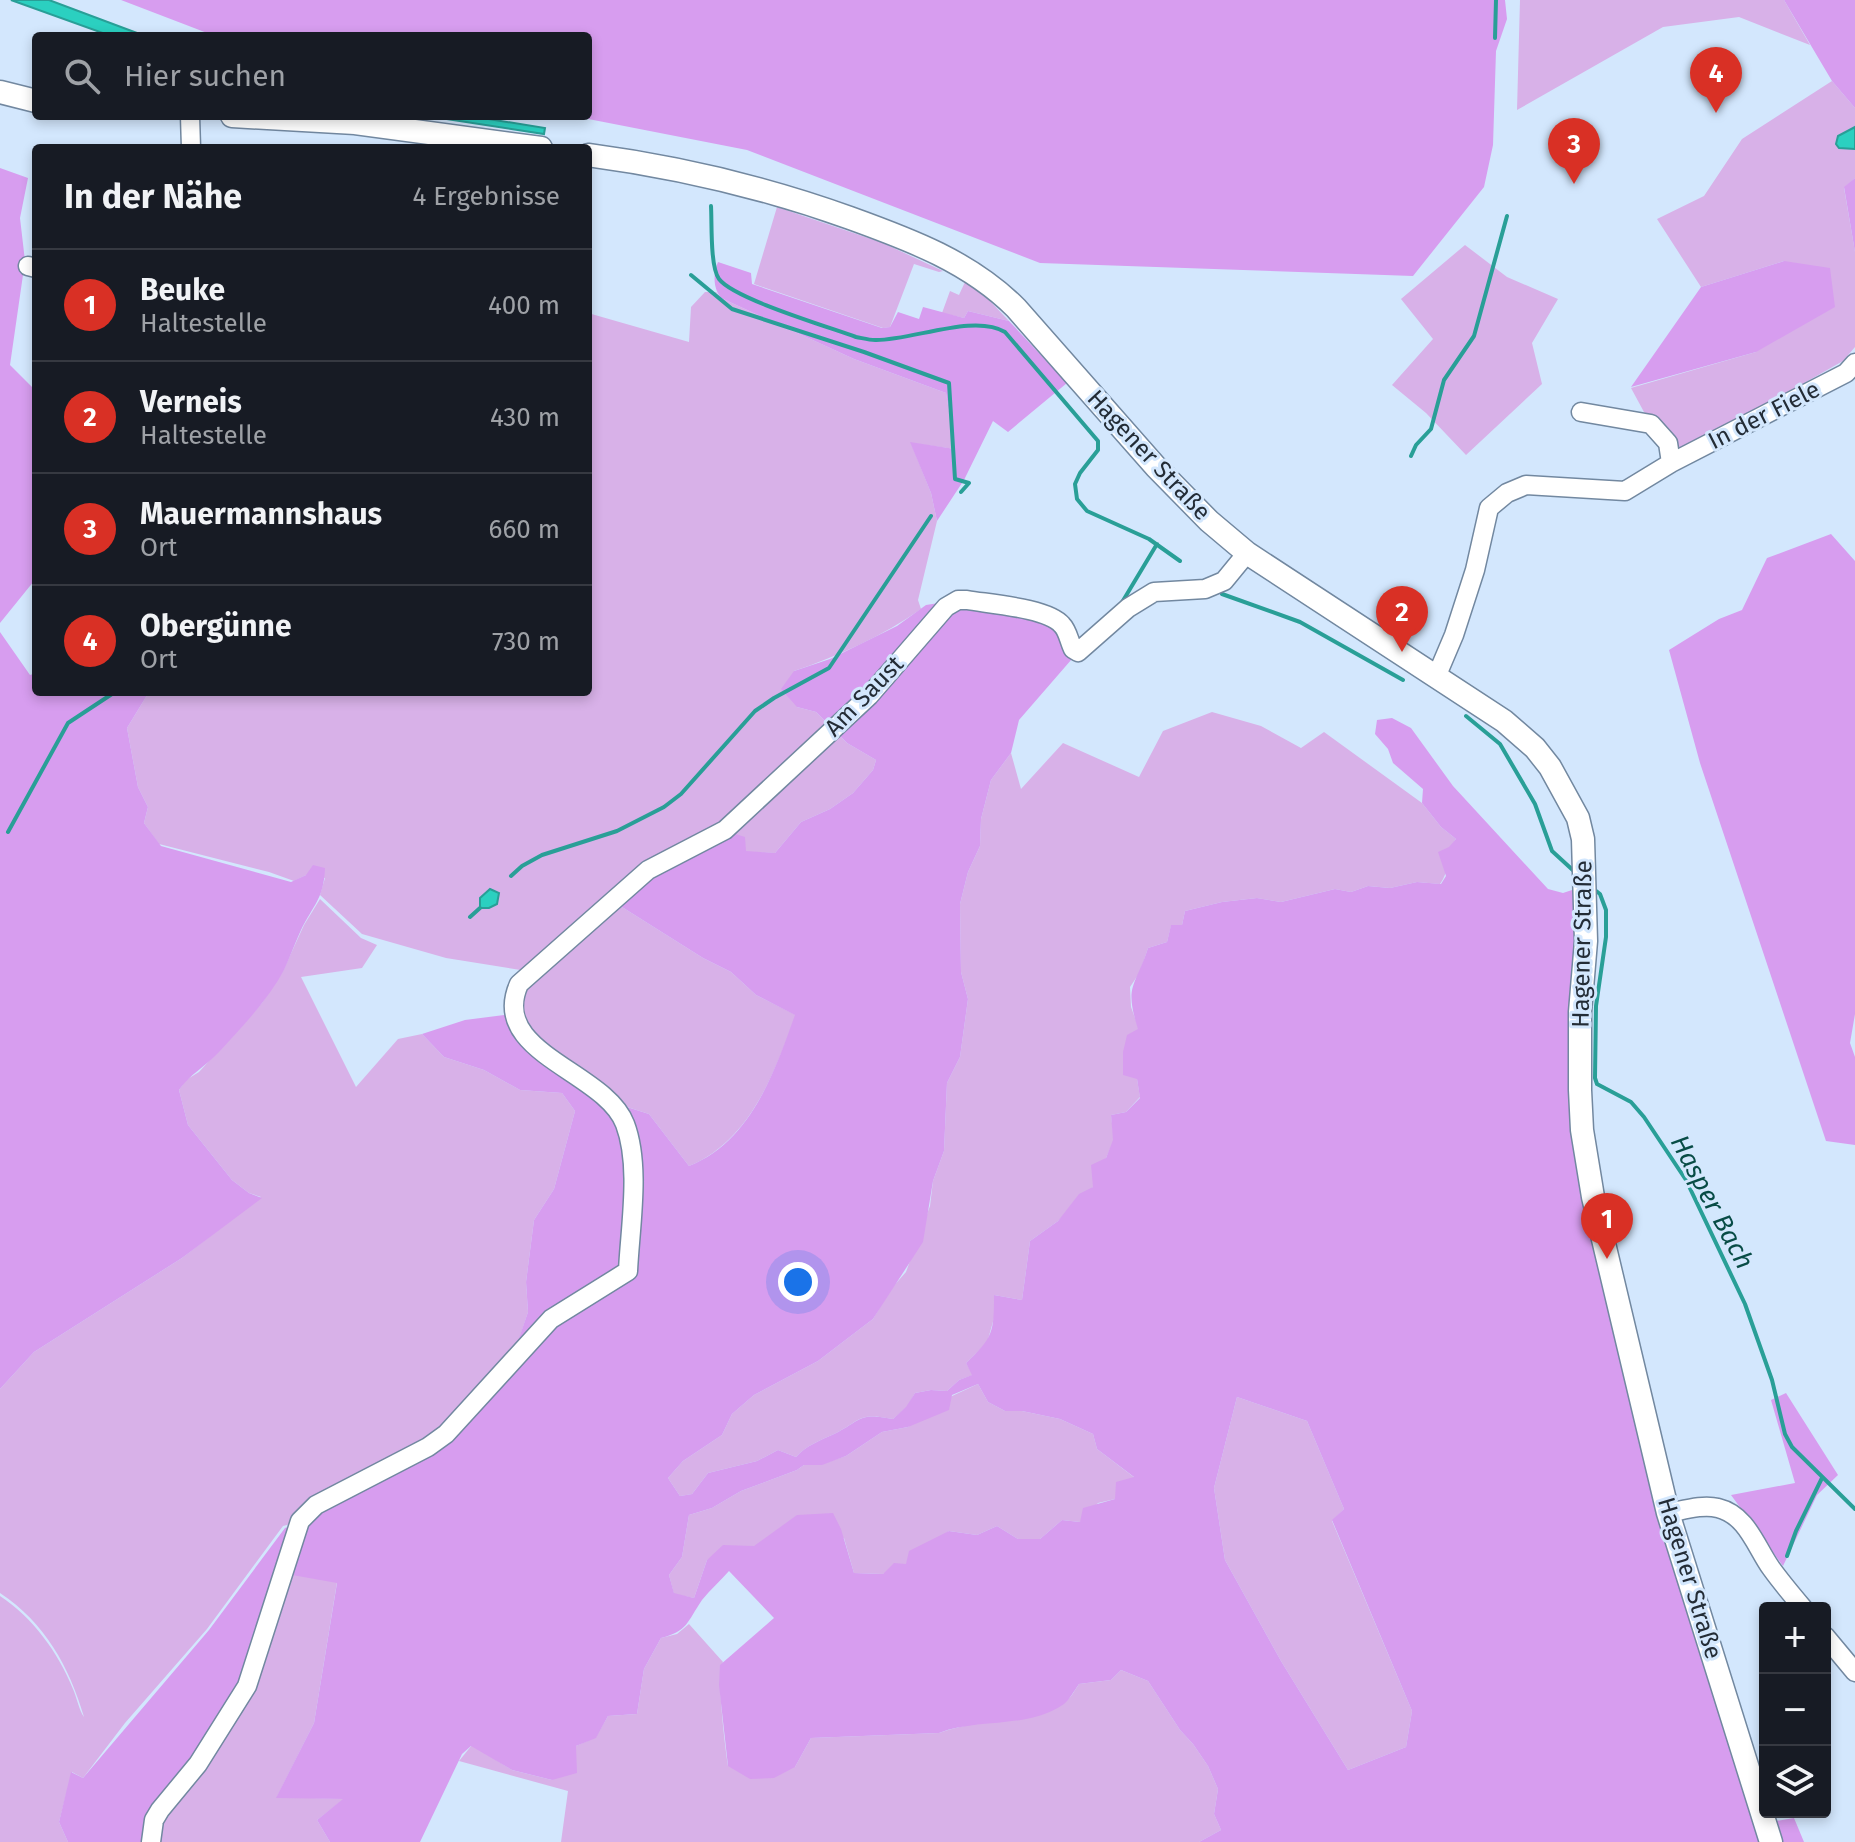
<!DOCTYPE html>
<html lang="de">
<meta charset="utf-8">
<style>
:root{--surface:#171b24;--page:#242831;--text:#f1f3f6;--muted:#9ea1a6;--line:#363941;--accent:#d93025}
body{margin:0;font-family:"Fira Sans",sans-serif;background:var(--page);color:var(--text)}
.controls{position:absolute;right:24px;bottom:24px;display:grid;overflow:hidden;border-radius:8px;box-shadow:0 4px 12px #0003}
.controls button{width:72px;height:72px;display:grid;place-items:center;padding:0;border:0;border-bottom:2px solid var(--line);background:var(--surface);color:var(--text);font:40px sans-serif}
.you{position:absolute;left:798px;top:1282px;width:28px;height:28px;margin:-20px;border:6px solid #fff;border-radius:50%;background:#1a73e8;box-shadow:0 0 0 12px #1a73e833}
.badge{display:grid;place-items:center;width:52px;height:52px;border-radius:50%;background:var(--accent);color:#fff;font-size:26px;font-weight:700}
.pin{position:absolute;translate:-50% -66px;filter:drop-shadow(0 2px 4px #0008)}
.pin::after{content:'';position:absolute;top:42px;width:28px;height:24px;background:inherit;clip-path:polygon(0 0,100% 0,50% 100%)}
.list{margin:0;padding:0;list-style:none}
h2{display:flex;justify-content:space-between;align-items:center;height:104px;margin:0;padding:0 32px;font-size:34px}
h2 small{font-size:26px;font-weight:400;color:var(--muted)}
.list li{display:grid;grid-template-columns:52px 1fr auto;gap:24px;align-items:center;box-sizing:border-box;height:112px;padding:0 32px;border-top:2px solid var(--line)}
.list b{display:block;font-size:30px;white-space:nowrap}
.list p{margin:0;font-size:26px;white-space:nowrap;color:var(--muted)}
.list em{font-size:26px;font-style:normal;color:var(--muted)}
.icon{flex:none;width:44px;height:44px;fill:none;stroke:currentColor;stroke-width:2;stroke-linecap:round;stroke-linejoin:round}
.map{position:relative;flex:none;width:1855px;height:1842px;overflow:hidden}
.search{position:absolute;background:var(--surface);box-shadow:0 4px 12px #0003;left:32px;top:32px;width:560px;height:88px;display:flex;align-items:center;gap:20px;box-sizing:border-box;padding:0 28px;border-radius:8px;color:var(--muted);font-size:30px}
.panel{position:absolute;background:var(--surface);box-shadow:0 4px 12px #0003;left:32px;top:144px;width:560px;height:552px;border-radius:8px}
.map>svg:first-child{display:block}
.green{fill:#d8b1e8}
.forest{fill:#d79def;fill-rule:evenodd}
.water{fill:#2bd0c0;stroke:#299f97;stroke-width:2}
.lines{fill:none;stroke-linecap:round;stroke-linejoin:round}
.stream{stroke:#299f97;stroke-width:4}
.minor-casing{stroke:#7288a0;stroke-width:21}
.major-casing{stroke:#7288a0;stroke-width:25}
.minor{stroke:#fff;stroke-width:18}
.major{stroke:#fff;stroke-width:22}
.labels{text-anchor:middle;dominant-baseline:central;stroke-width:6;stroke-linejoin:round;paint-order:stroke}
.street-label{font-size:24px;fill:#232c36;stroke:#d3e7fd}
.water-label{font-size:26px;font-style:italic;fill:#084c46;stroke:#d3e7fd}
</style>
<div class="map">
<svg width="1855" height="1842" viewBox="0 0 1855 1842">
<rect width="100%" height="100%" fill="#d3e7fd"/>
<path class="green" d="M1520,0H1784L1810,45L1739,17L1663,27L1517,110Z
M1832,81L1855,108V178L1844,188L1855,252V347L1843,361L1675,456L1667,427L1644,412L1631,388L1756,352L1784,261L1701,287L1657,219L1704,196L1742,139Z
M777,207L883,243L943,271L939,272L914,264L890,327L883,328L754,284Z
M1465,245L1507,277L1558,299L1532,343L1542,384L1466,455L1426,413L1392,385L1433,339L1401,299Z
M965,282L989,300L1009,321L968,311L964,318L942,313L950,291L959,295Z
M705,292H716L721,298L854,359L946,393L955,449L911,443L931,493L937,521L918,600L921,609C883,636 838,656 794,671L797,707L816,712L831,727L723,829L647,869L533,972L446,958L362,934L320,895L325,878L306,875L294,881L269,872L159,844L144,823L148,807L138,787L127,728L149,692H588V313L689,342L691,307Z
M1212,712L1261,726L1301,748L1324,732L1422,803L1441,827L1456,839C1445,852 1451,870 1440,884L1417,882L1390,888L1368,886L1351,892L1335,889L1281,902L1257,898L1222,902L1185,911L1182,925L1171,926L1167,942L1148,948L1140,972L1130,987L1131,1007L1139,1029L1137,1079L1140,1097L1126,1112L1111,1115L1114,1140L1093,1187L1058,1221L1030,1241L1022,1300L994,1295V1318L987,1343L966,1363L973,1375L959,1380L947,1391L931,1390L915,1393L907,1407L893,1419C857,1412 862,1420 834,1434C819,1441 807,1445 796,1457L778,1450L757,1461L708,1473L692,1494L680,1496L668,1478L683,1461L722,1435L732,1414L754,1395L818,1361L873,1319L891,1289L906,1272L930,1206L933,1181L944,1151L947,1083L960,1057L968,999L961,972L960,904L968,872L980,846L981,819L991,780L1011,753L1021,789L1063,743L1139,777L1163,731Z
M833,729L847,743L876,760L873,770L853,793L830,809L801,822L775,853L746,852L726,831Z
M320,899L361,938L377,945L362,968L301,977L356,1087L398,1039L422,1034L444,1057L484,1070L520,1090L562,1093L575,1111L554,1189L534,1220L526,1282L528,1312L511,1363L445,1429L298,1522L283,1526L207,1629L125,1723L83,1778L72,1772L59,1822L68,1842H0V1596C33,1618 58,1652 73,1689C77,1698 79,1710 84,1717C69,1666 45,1623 0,1593V1389L34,1352L182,1258L261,1197L249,1193L232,1180L188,1125L179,1090L186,1080L199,1072L262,1003L283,971L304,925Z
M614,902L703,958L731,972L756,995L796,1015C774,1073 751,1140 689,1166L649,1114L612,1102L527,1037L517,998Z
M978,1384L988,1402L1005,1411H1022L1060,1419L1093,1434L1097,1449L1135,1478L1115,1499L1098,1503L1080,1522L1062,1520L1040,1539H1018L997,1526L977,1535L949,1531L906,1565L883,1574L854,1573L844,1538L754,1546L707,1560L694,1598L674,1594L669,1575L682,1557L689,1515L712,1508L741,1491L797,1470L804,1465L822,1464L846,1456L882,1432L908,1427L952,1396Z
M1237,1397L1307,1421L1344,1509L1332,1521L1412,1711L1406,1747L1348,1770L1281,1661L1225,1560L1214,1488Z
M285,1573L337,1582L314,1723L277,1797L344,1799L317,1820L330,1842H152Z
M689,1624L723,1662C716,1675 725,1746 728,1766L795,1767L811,1738L939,1733C977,1719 1026,1722 1063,1703C1070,1700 1075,1690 1079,1684L1111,1680L1121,1670L1148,1681L1180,1730L1193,1744L1208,1766L1218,1789L1214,1814L1221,1830L1199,1842H561L568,1791L459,1761L472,1745L512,1770L552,1780L576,1746L596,1737L608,1716L637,1714L644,1669L661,1638L677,1634Z"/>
<path class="forest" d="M121,0H1505L1507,19L1496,51L1493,145L1484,187L1413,276L1040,263L747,150L573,116H588V36H215Z
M1784,0H1855V108L1832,81Z
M0,168L28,178L20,218L25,261L10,365L36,391V567L34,581L0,623Z
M1855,178V252L1844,187Z
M1784,261L1830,268L1835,307L1756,352L1631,387L1701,287Z
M718,262L751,273L752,284L882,328L890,327L898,312L919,319L923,307L964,318L968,311L1009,321L1067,383L1008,432L993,421L964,480L937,521L931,493L910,442L955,449L946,393L854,359L721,298C713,288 713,274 718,262Z
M1831,534L1855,561V1014L1850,1043L1855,1057V1145L1826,1141L1700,763L1669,650L1719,619L1742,610L1767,558Z
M958,600L1045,615L1078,652L1019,720L1011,753L991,780L981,819L980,846L968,872L960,904L961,972L968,999L960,1057L947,1083L944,1151L933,1181L923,1242L873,1319L818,1361L754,1395L732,1414L722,1435L683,1461L668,1478L680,1496L692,1494L708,1473L757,1461L778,1450L796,1457C807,1445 819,1441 834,1434C862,1420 858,1412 893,1419L906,1407L915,1393L931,1390L947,1391L959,1380L972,1375L966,1363C993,1338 994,1332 994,1295L1022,1300L1030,1241L1058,1221L1079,1194L1093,1187L1091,1165L1106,1158L1113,1140L1111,1115L1126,1112L1140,1098L1137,1079L1123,1075V1052L1127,1035L1138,1029C1124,985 1135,988 1148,948L1167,942L1171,925H1182L1185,911L1222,902L1257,898L1281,902L1335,889L1351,892L1368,886L1390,888L1417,882L1441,884L1446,876L1438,852L1449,847L1456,839L1441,827L1422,803L1423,789L1393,763L1388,749L1375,734L1377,720L1392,718L1411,728L1453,786L1548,889L1563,893L1572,890L1587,897L1592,1197L1771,1842H1199L1221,1830L1214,1814L1218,1789L1208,1766L1193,1744L1180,1730L1148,1681L1121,1670L1111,1680L1079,1684C1074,1691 1070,1699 1064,1704C1028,1729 978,1718 939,1733L811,1738L795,1767L774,1778L750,1779L728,1766L719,1685L720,1665L774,1618L729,1571C721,1580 710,1590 702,1600C687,1622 688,1631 661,1638L644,1669L637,1714L608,1716L596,1738L576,1746L577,1773L552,1780L512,1770L471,1746L462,1754L420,1842H330L317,1820L343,1799L276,1798L314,1723L337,1583L281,1573L255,1656L149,1842H68L59,1822L71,1772L83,1778L209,1630L285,1528L301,1522L429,1447L509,1367L528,1312L526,1282L534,1220L554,1189L575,1111L562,1093L520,1090L484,1070L444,1057L422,1034L465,1020L512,1014L605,1100L649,1114L689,1166C751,1141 774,1073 795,1015L756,995L731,972L703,958L614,902L726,831L745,837L746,851L775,853L801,822L830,809L853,793L873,770L876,760L847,743L816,712L797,707L781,689L794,671L830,659L897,626L926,605ZM978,1384L988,1402L1005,1411H1022L1060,1419L1093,1434L1097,1449L1134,1477L1116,1482L1115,1499L1083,1508L1080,1522L1062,1520L1040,1539H1018L997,1526L977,1535L949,1531L909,1551L906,1564L894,1563L883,1574L854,1573L841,1529L833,1513L797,1515L754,1546L723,1545L707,1560L694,1598L674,1593L669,1575L682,1557L689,1515L712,1508L741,1491L797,1470L804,1465H822L846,1456L882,1432L908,1427L949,1410L952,1395ZM1237,1397L1307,1421L1344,1509L1332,1520L1412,1711L1406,1747L1348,1770L1281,1661L1225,1560L1214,1488Z
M0,632L30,675L36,673V692H149L127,728L138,787L148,807L144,823L161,846L291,882L306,875L313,865L325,868C324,899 313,905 301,930C295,943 290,957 284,970C268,1000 242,1027 219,1052C206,1066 189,1075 179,1090L188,1125L232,1180L249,1193L262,1198L182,1258L34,1352L0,1389Z
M1786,1393L1838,1475L1817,1495L1783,1566L1731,1495L1795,1483L1771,1400Z
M1794,1818L1804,1842H1783L1776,1821Z"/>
<path class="water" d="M11,0H49L145,36H111Z
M427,116H470L545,128L544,134Z
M1855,127V149L1839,148L1836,144L1838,136Z
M490,889L499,893L497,904L489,908H480V898Z"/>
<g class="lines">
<path class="stream" d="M1495,38L1496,0
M711,206C712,223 710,267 719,279C734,299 829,327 856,337C862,338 869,340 875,340C911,341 974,313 1005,332L1098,441V450L1080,473L1075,484L1077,499L1087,511L1149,539L1180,561
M691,275L732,309L864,352L949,383L955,479L969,483L961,492
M1411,456L1416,445L1431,429L1444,380L1474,336L1507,216
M1222,594L1300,622L1403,680
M1121,604L1157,544
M1466,716L1500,744L1535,804L1552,851L1576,873
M8,832L68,723L115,692
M511,876L522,866L542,855L617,831L664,807L681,794L755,711L774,698L829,668L931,516
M1591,887L1600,894L1606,910V937L1596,1006L1595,1078L1597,1084L1631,1102L1644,1117L1686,1180L1745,1304L1772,1380L1785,1434L1792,1447L1855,1509
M470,917L480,908
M1787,1556L1796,1531L1822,1478"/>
<g class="minor-casing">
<path id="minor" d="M190,116L191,148
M28,266L36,268
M1581,412L1651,424L1668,443L1671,463
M1437,675L1454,635L1475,570L1489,508L1507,493L1526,485L1625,491L1671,463L1846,373L1855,363
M1668,1513C1684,1510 1703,1504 1718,1508C1747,1515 1756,1547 1771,1568C1781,1582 1792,1595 1803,1608
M1825,1636L1855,1672
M151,1842L154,1820L160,1810L198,1764L247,1686L300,1521L316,1505L428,1447L446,1434L551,1319L628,1271C630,1227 641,1166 625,1124C605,1071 488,1053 519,984L648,870L725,830L869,696L946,607L958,600H967C990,604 1048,608 1062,625C1068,631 1069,641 1073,649L1078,652L1128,608L1154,592L1205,589L1224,581L1247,553"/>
</g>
<g class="major-casing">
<path id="major" d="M0,92L36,101
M232,116L355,123L541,148
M588,155C678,167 764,187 850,218C911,240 970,262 1016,308L1156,467L1209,521L1247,553L1504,721L1535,748L1550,767L1578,818L1583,839L1586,941L1580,1012V1090L1582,1130L1593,1197L1668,1513L1771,1842"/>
</g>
<use href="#minor" class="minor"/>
<use href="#major" class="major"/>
</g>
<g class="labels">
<g class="street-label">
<text transform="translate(1764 415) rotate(-27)">In der Fiele</text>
<text transform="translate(1149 455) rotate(47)">Hagener Straße</text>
<text transform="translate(864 696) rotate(-46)">Am Saust</text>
<text transform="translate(1582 944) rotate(-89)">Hagener Straße</text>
<text transform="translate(1690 1578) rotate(73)">Hagener Straße</text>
</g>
<g class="water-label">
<text transform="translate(1712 1202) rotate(62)">Hasper Bach</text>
</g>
</g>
</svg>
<div class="controls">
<button>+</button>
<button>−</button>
<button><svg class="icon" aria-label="layers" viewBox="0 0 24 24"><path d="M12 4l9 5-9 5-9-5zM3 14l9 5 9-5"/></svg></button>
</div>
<div class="you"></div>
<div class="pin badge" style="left:1607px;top:1259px">1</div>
<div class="pin badge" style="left:1402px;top:652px">2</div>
<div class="pin badge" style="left:1574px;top:184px">3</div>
<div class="pin badge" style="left:1716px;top:113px">4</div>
<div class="search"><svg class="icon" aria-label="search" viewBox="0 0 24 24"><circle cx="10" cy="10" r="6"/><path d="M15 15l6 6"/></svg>Hier suchen</div>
<section class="panel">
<h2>In der Nähe<small>4 Ergebnisse</small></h2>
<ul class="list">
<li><span class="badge">1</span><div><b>Beuke</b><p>Haltestelle</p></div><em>400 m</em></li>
<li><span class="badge">2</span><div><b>Verneis</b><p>Haltestelle</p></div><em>430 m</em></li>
<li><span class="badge">3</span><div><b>Mauermannshaus</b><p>Ort</p></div><em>660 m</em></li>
<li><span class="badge">4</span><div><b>Obergünne</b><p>Ort</p></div><em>730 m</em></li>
</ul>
</section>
</div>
